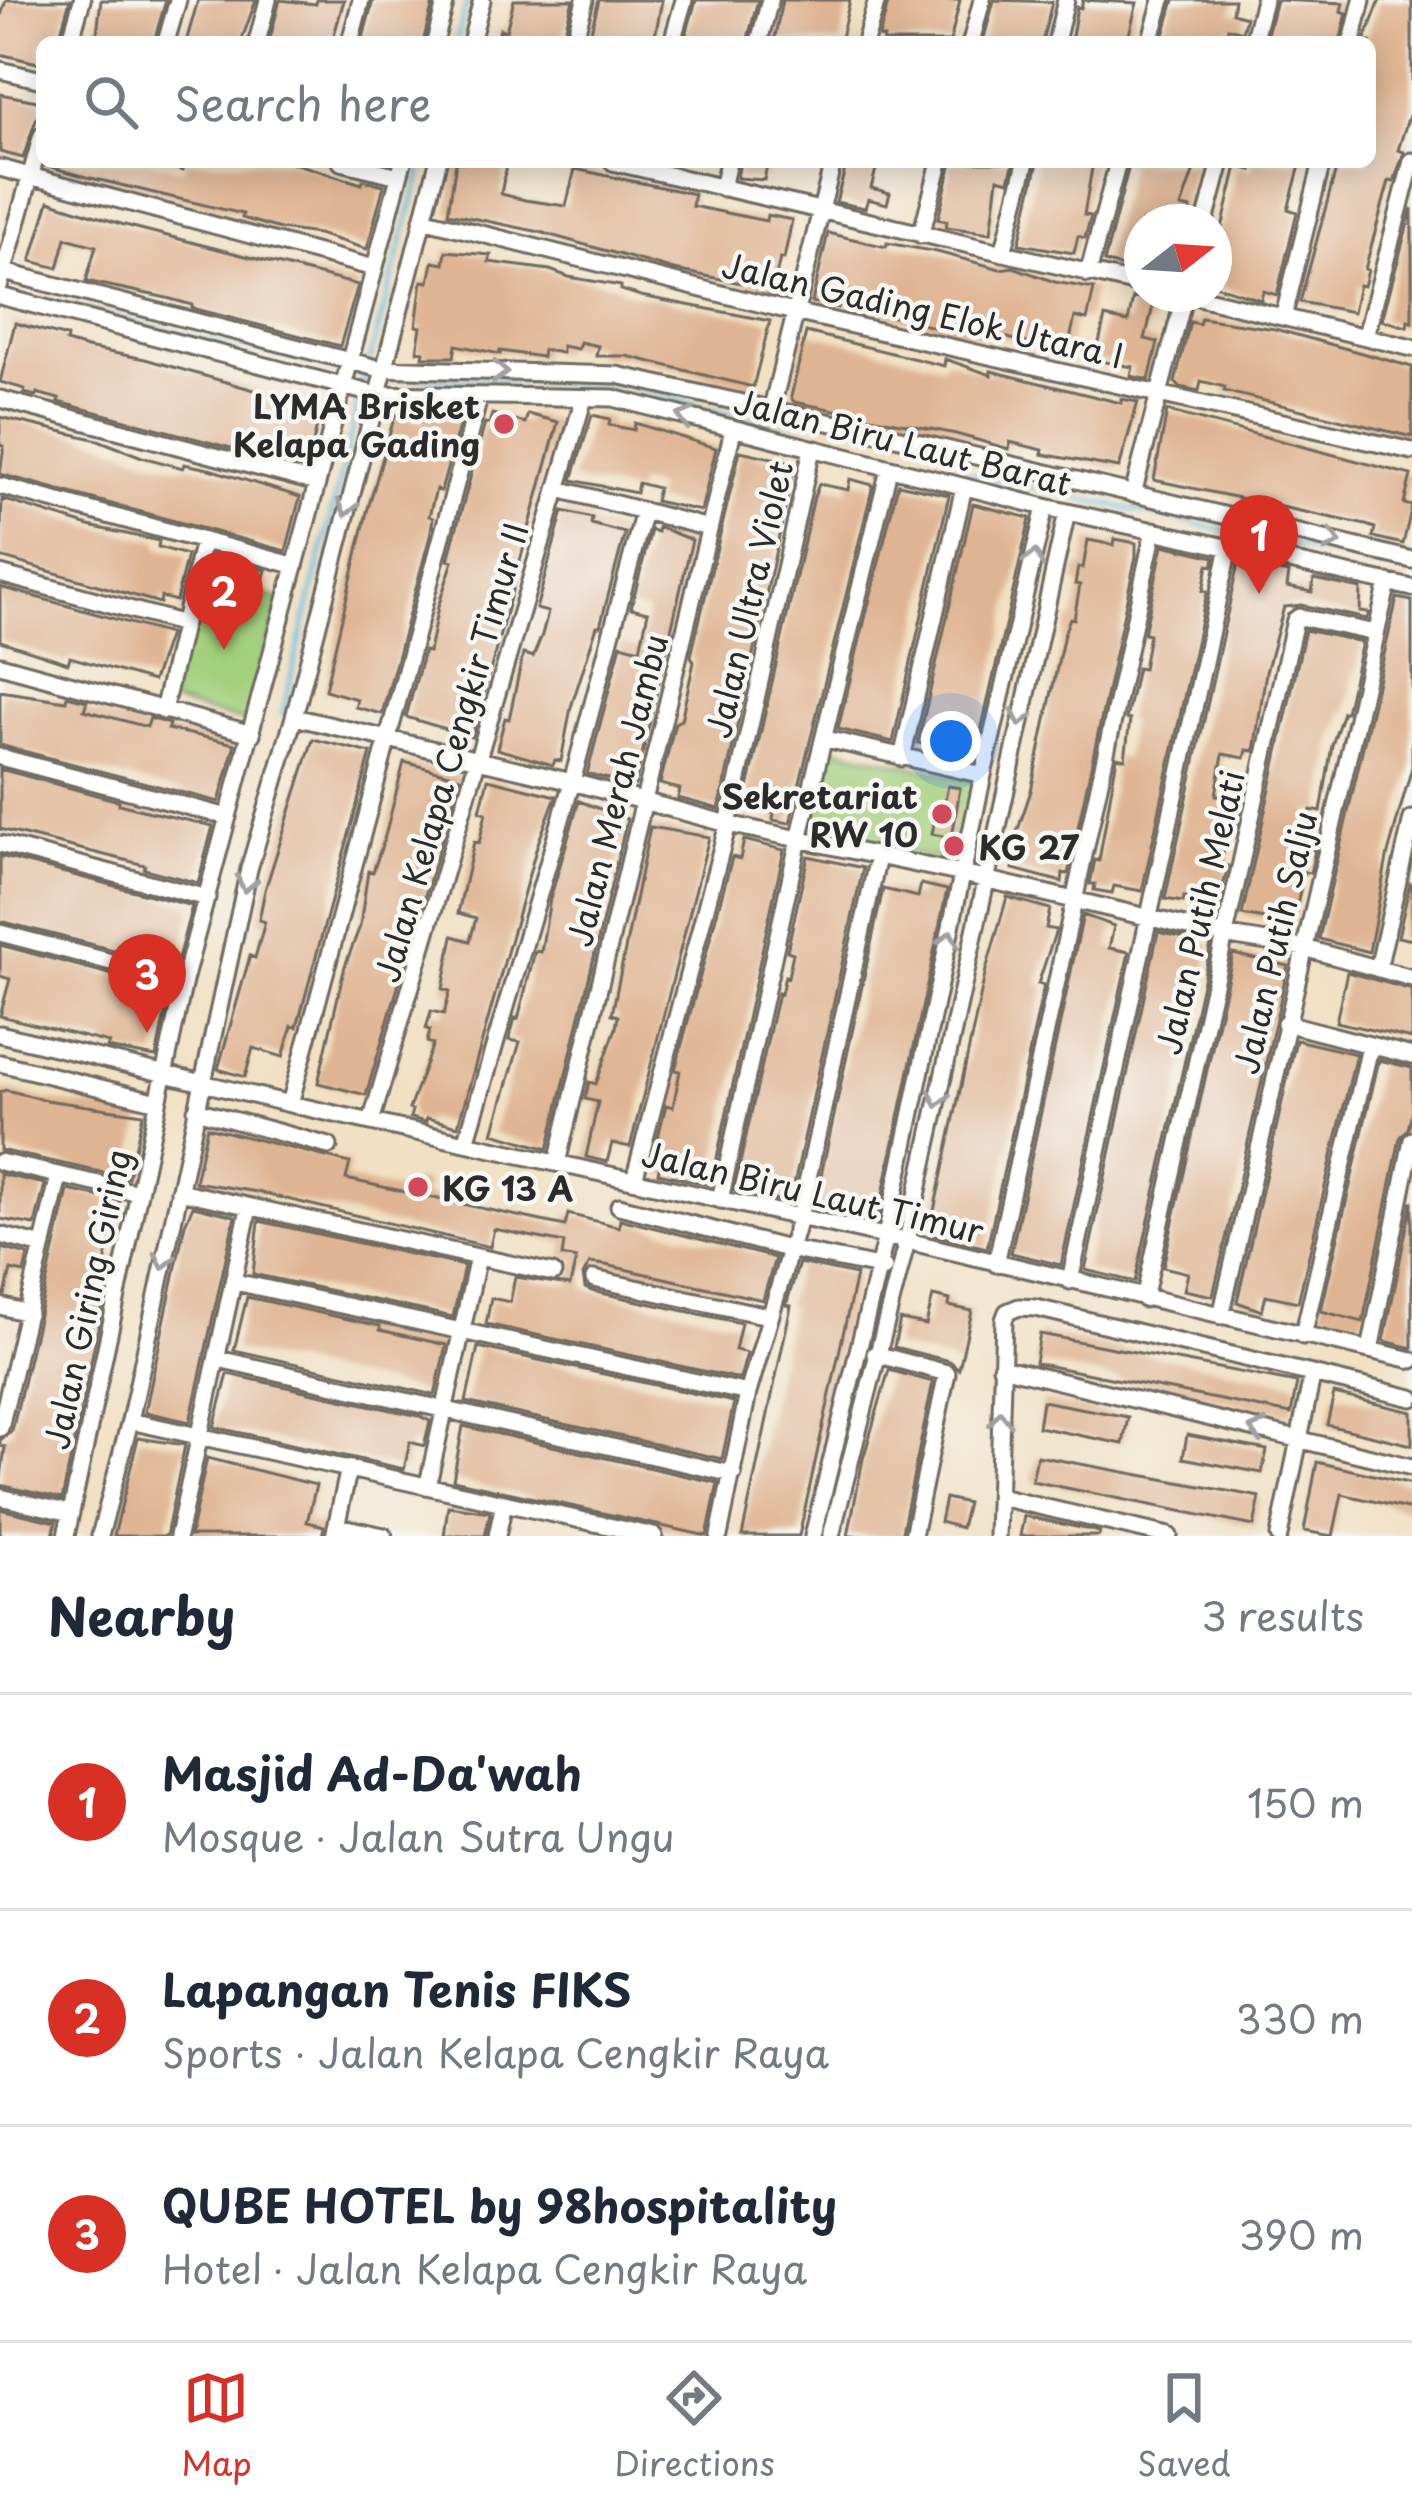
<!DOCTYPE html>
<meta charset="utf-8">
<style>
:root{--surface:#fff;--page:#f2f2f3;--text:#1f2937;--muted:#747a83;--line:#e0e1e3;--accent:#d93025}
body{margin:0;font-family:"Playpen Sans",sans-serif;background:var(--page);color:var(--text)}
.compass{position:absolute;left:1124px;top:204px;width:108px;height:108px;border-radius:50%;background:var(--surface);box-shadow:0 6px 30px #0003;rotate:73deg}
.you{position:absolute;left:951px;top:741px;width:42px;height:42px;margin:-30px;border:9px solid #fff;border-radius:50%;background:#1a73e8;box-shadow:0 0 0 18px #1a73e833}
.badge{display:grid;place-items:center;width:78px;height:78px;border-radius:50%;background:var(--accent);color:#fff;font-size:39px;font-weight:700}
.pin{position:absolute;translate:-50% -99px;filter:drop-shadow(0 3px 6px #0008)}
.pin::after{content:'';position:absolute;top:63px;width:42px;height:36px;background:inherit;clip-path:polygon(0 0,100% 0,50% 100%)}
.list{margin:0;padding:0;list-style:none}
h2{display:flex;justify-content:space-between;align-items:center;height:156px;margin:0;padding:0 48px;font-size:51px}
h2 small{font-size:39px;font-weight:400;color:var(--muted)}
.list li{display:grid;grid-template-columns:78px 1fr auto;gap:36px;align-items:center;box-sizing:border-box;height:216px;padding:0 48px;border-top:3px solid var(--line)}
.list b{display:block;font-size:45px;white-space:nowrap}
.list p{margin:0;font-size:39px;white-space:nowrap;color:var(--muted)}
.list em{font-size:39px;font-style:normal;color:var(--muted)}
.icon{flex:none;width:66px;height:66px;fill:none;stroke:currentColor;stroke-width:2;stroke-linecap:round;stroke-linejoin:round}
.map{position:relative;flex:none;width:1412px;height:1536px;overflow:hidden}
.search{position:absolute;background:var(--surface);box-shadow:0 6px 30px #0003;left:36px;right:36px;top:36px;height:132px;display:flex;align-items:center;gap:30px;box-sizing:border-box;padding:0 42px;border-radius:18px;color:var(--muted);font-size:45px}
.sheet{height:804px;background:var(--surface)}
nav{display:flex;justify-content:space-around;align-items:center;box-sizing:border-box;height:168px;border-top:3px solid var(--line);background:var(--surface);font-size:33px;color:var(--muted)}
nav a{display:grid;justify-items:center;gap:6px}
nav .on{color:var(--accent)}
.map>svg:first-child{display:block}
.green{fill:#a3d07d;stroke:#677e54;stroke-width:3}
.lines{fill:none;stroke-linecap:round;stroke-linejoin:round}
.stream{stroke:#64bfe2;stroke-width:4.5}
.building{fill:#dfb492}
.minor-casing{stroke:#706a60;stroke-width:21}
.minor{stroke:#fff;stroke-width:15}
.oneway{stroke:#a0a0a0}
.poi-dot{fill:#d1495b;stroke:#f6f6f2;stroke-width:4.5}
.labels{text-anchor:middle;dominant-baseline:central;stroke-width:9;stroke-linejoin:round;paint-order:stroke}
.street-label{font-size:33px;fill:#2b2b2b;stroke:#f6f6f2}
.poi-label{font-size:33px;font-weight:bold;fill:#2b2b2b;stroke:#f6f6f2;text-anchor:end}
</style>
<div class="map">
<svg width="1412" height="1536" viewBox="0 0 1412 1536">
<rect width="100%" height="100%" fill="#f6f6f2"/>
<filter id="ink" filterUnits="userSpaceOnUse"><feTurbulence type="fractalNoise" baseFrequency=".00833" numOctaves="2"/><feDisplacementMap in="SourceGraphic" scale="24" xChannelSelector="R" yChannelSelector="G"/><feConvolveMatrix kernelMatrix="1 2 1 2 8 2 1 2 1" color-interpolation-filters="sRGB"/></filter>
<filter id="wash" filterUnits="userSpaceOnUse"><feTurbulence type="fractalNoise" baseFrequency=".004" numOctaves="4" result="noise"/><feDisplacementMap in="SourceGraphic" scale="48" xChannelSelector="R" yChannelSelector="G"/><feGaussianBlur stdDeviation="2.7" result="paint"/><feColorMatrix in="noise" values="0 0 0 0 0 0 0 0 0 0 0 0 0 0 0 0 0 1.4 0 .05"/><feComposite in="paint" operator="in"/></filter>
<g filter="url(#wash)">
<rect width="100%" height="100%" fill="#f1e0c3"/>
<path class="green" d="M199,578L280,599L250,723L168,702Z
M830,747L977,781L957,864L810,830Z"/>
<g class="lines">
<path class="stream" d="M456,42L468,0
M46,301L366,376L620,385L895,457L1412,572
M370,359L424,162
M282,715L365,376"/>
</g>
<g id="blocks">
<path class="building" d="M6,0H70L58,42H42V64L0,54V19Z
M101,0H166L154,42H96Z
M198,0H256L241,42H186Z
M280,0L316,4L317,0H344L332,42L299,37L292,42H269Z
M373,0H434L423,42H362Z
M514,0H573L562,42H497L500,29L506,31Z
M599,0H662L654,42H588Z
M696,0H758L747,42H684Z
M782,0H850L840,42H774Z
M889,0H960L950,42H883L884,38L879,37Z
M994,0L1052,2L1042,42H983Z
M1083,0L1137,3L1127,42H1071L1077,7L1081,8Z
M1174,0H1234L1232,13L1246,17L1242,32L1228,28L1227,34L1221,33L1219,42H1162Z
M1276,0L1343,3L1341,11L1347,13L1340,42H1265Z
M1380,0H1412V106L1398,150L1404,152L1394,182L1389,181L1365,269L1368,270L1364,286L1359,285L1353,312L1300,302L1338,162H1370V42H1364Z
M0,94L42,102L23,158L0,152Z
M47,162H151L183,171L186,162H290L362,184L363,180L384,185L367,249L318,234L280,229L242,218L243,214L87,177L46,166Z
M456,162H507L501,194L525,200L566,206L575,169L694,194L692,206L766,221L767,215L792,220L784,259L780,258L773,289L674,270L540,232L448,213Z
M740,162L767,166L764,180L737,178Z
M847,162H878L871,188L890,193L887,204L868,199L865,208L836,202Z
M952,162H1014L1009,181L998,178L991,233L946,227L947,221L938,219Z
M1038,162H1093L1084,215L1091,216L1085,238L1078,236L1074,253L1019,244Z
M1130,162L1196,164L1181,207L1191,209L1188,222H1142V273L1104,262Z
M1253,162H1301L1288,209L1297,212L1277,295L1263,291L1261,300L1214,285V244L1218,227L1222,228L1237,166L1252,170Z
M49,201L121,224L358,285L340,346L192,308V305L167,298L86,281L96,246L66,238L58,268L31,261Z
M1412,208V322L1408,320L1407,327L1382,320Z
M828,233L886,247L887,243L937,252L1000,269L1013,267L1055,282L1094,289L1087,320L1075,317L1067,353L1008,338L953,332L839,303L838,308L812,302Z
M446,251L491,255L489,262L550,270L569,277L621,286V290L641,296L770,321L753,387L627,356H596L598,346L580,342L578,349L562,346V353L543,350L542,357L500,351V354L456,345L454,357H423L424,352L417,351L421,327L416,326L422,281L429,282L433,262L444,264Z
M1133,298L1154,302L1145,339L1158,342L1149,380L1131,376L1133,367L1095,360L1105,317L1128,322Z
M1201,318L1275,329L1412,367V437L1224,391L1225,387L1201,381L1199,391L1180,387L1175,382L1190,322L1199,324Z
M15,323L67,337L66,342L87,348L145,359L321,409L307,468L58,402L59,399L37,393L36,396L24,393L25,389L0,382Z
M806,332L944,366L945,359L991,375V371L1121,403V399L1138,402L1119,468L1042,454L1043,450L1010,442L1009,449L956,434L794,402L791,397Z
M1167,411L1411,475L1404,504L1412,506L1403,544L1373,537L1375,528L1366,525L1154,480Z
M426,412L449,419L451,414L462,416L441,491L436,489L429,516L433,518L430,536L382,714L355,707L357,699L325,690L367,512L395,415L423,422Z
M492,414L525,423L528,414L558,422L472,737L406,717L424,651L429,652L438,607L453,561L448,560L485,423L489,424Z
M592,415L610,419L609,425L634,430L635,423L716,448L701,511L655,501L658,488L638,483L636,493L572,480Z
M0,417L98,440L142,457L183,468L184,464L209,469L300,497L286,551L0,474L4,446L0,445Z
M740,451L795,463L719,809L678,798L680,789L660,784L675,723L681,720L694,662L691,656Z
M850,479L873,485L790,823L773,820L774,813L744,806L814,497L819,484L848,490Z
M898,484L949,495L893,742L838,729Z
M2,499L89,526L159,541L158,547L187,555L176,601L161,597L160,603L0,557Z
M973,504L1030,518L976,752L918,743Z
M563,511L592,518L591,524L625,533L600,626H597L571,707L561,761L555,760L553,765L497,749L505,718L509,719L523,654L533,657L542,635L548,612L536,609Z
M658,527L692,540L635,785L587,774L621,644L640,649L648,612L631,608L651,530L657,532Z
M1115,539L1136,543V556L1068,874L1063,873L1062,882L1013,869L1019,842L1014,841L1031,791L1064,634L1070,618L1074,619L1080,585L1075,584L1078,567L1083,568L1088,540L1114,545Z
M1163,545L1215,557L1213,566L1208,565L1203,591L1207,592L1142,891L1114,886L1112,893L1094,890L1095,884H1090L1095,860L1099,861L1117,757L1125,759L1130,720L1126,719L1137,668L1143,669L1149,634L1144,633Z
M217,557L266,570L260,591L211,578Z
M1238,564L1289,573L1287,587L1312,592L1314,579L1361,589L1360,612L1369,613L1367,619L1301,605L1284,607L1266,672L1254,751L1247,750L1245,758L1223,754L1216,795L1242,799L1235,834L1227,832L1221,865L1228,866L1219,903L1184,897L1183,902L1165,899Z
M0,587L169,634L153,681L70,657L68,663L0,641Z
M1397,598L1412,601V767L1388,853L1369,952L1319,939Z
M1305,630L1362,642L1346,712H1343L1332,745L1321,812L1311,810L1305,848L1315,850L1310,873L1304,872L1293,924L1242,915Z
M0,691L66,701L67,696L87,701L84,710L147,727L150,718L169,724L168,729L235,744L219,802L0,745Z
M313,739L371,753L297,1027L292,1026L283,1057L253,1048L245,1077L218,1069L250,956L255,958L265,922L259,920L265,890Z
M404,762L460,777L366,1095L318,1083L345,966L360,926L368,871L373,872L385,836Z
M0,769L119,801V804L142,810L213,826L198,883L144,869L145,865L0,829Z
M488,779L556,796L537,846L458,1126L427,1118L426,1122L410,1118L412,1110L409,1109L433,1044L427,1042L430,1030L426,1029L431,1011L444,1014L450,991L443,989L453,936L470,941L476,918L458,913L474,842L479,843L486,813L480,811Z
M948,786L960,788L952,838L932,834L938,803L944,804Z
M579,801L627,819L548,1149L493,1133L520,1042L509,1040L515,1018L518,1019L535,951L541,952L550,899Z
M650,827L709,837L630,1147L612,1143L607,1162L586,1157L598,1102L585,1099L589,1082L596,1084L616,1028L618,1016L612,1014Z
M744,840L784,850L711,1185L658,1173L662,1154L654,1153L666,1105L673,1107L680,1071L675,1070L732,857L740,859Z
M0,856L192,906L176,966L0,921Z
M808,856L863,868L790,1203L734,1190L778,993L781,994L785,976L788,977L793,953L787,951Z
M1410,883L1412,884V940L1398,937Z
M921,884L947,890L877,1222L814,1208L883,889L918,897Z
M1007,897L1050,909L1046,928L1056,930L1038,984L1044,985L987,1248L929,1234L986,970Z
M1083,915L1114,926L1109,948L1129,952L1061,1265L1011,1253Z
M1158,932L1211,944L1135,1282L1085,1270Z
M0,945L170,990L156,1057L107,1048L109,1043L0,1016L10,979L0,976Z
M1233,954L1288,966L1213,1296L1184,1290L1188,1273L1163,1267Z
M1347,972L1412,990V1039L1336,1022Z
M1296,1040L1356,1054L1298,1302L1266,1295L1262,1311L1237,1302Z
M1379,1060L1412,1068V1112L1408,1129L1400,1138L1363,1322L1321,1311Z
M6,1090L46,1100L143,1114L128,1178L0,1150V1092Z
M207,1127L350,1163L346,1179L411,1193L413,1181L426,1183L424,1196L565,1226L568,1214L619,1227L620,1219L775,1258L763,1300L606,1265L590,1263L583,1275L585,1288L592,1291L741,1323L735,1350L747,1353L740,1379L486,1324L491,1298L510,1302L515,1277L570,1285L576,1259L562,1256L564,1243L494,1229L490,1247L257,1192L195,1182Z
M0,1174L45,1184L35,1225L0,1219Z
M68,1190L120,1201L100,1284L107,1285L62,1499L0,1485L5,1447L0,1446V1440L12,1431Z
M1412,1201V1348L1384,1341Z
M193,1206L235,1216L190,1422L145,1412L185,1224Z
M259,1221L464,1266L453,1317L253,1274Z
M2,1248L28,1255L24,1273L11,1270L5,1295L0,1294Z
M799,1263L856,1275L799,1536H742L791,1306L786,1305Z
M933,1296L950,1300L949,1306L972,1311L959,1369L950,1361L894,1347L900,1320L926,1325Z
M247,1297L380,1326V1330L446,1345L435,1395L234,1350Z
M1040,1334L1297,1383L1291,1414L1035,1363Z
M478,1347L734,1402L722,1459L466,1402Z
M889,1370L933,1382L901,1536H848L863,1459Z
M228,1374L419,1416L430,1421L424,1446L410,1442L404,1469L214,1427Z
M1334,1394L1412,1412V1445L1327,1425Z
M1042,1401L1128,1417L1123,1444L1038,1427Z
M463,1426L718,1483L707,1536L453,1480Z
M1187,1435L1267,1450L1262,1473L1183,1458Z
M138,1438L185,1445L166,1536H114Z
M1037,1456L1260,1497L1254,1526L1032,1481Z
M207,1458L316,1485L307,1522L324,1526L322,1536H190Z
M1317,1462L1412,1484V1510L1342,1494L1333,1536L1304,1531Z
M945,1498L967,1503L961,1528L940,1522Z
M448,1506L490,1512L485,1536H444Z
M0,1509L56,1522L53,1536H0Z
M1024,1516L1100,1532L1099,1536H1020Z"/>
</g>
</g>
<g filter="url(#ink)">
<use href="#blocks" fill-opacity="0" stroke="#706a60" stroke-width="3"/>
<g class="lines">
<g class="minor-casing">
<path id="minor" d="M70,42L82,0
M166,42L178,0
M257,42L268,0
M350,42L361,0
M435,42L446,0
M471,42L482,0
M574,42L585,0
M672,42L684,0
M759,42L770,0
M865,42L877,0
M971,42L982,0
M1056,42L1066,0
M1150,42L1162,0
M1253,42L1264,0
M1352,42L1362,0
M0,70L42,80
M341,162L399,176
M613,162L1142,285
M0,168L374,268
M722,188L728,162
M422,219L794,312L1412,451
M1205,222L1221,162
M921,235L940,162
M1003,253L1026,162
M0,271L377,368L617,375L900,438L1412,560
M1088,274L1118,162
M0,284L42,135
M1186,294L1412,348
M0,296L373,394L613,398L1045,507L1412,588
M1284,315L1322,162
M1366,335L1412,161
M0,399L317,483
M771,411L833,162
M0,486L293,565
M558,489L709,528
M1133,494L1185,294
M0,574L184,624
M0,665L252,734
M163,711L203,541
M294,717L572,782L728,824L963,874L1223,935L1304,948L1412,978
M826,739L983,775
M0,757L228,817
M902,758L964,487
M0,844L207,898
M0,933L184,981
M1378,969L1412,819
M1285,1023L1412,1056
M0,1034L290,1104L907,1241L1412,1360
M0,1063L158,1102
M290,1104L479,398
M196,1110L329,1146
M371,1122L584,398
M466,1143L572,782L644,511
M0,1162L139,1193
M557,1163L733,430
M634,1180L728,824L812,449
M179,1191L478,1257L428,1484
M720,1200L799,839L889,469
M619,1206L788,1249L884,1268
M0,1235L43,1246
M478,1257L553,1273
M996,1264L1154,530
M594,1279L768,1316
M1070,1281L1229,547
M235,1282L748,1393
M1144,1299L1295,620L1299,617L1376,633
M0,1306L28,1313
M1221,1316L1388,582
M1303,1336L1370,1047
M1370,1350L1412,1140
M875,1354L947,1373L913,1536
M218,1359L733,1474
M1001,1367L1412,1467
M130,1421L654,1536
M0,1428L59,1176
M0,1497L71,1513
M999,1497L1169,1536
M337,1526L384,1536
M66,1536L184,981L403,162
M100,1536L130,1421L249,869L294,717L438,162
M178,1536L249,1208
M334,1536L349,1468
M497,1536L504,1503
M719,1536L748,1393L799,1219L878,857
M813,1536L886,1236L983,775L1045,507
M831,1536L907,1241L1067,512
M997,1536L1004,1320L1007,1312L1019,1307L1036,1308L1412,1398
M1279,1536L1312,1377"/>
</g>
<use href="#minor" class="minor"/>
</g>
<defs><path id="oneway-chevron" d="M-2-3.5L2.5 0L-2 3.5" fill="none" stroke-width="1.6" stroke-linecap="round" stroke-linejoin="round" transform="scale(3)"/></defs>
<g class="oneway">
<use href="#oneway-chevron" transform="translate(500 372) rotate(2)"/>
<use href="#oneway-chevron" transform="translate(685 417) rotate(-165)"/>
<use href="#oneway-chevron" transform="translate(347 508) rotate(104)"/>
<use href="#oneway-chevron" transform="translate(1333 541) rotate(13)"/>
<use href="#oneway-chevron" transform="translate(1034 558) rotate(-77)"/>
<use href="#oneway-chevron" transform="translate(1021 718) rotate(103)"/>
<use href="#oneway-chevron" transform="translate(246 884) rotate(103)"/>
<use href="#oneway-chevron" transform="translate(949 939) rotate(-78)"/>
<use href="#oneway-chevron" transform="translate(938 1099) rotate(102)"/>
<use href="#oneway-chevron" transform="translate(164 1261) rotate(102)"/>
<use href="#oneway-chevron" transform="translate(1000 1419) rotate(-89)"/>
<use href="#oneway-chevron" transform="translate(1257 1430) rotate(-166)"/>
</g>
</g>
<g class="poi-dot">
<circle cx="504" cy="424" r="12"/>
<circle cx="942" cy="814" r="12"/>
<circle cx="954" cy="846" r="12"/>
<circle cx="418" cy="1187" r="12"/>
</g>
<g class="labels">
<g class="street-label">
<text transform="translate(923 309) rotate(13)">Jalan Gading Elok Utara I</text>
<text transform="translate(903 441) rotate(14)">Jalan Biru Laut Barat</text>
<text transform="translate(748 599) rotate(-77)">Jalan Ultra Violet</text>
<text transform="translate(450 752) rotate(-74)">Jalan Kelapa Cengkir Timur II</text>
<text transform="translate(616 790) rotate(-76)">Jalan Merah Jambu</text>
<text transform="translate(1199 912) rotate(-77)">Jalan Putih Melati</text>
<text transform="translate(1274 942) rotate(-77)">Jalan Putih Salju</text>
<text transform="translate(813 1191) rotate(13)">Jalan Biru Laut Timur</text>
<text transform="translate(86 1299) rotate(-78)">Jalan Giring Giring</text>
</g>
<g class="poi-label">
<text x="480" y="405">LYMA Brisket<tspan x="480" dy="38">Kelapa Gading</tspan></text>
<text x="918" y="795">Sekretariat<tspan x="918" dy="38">RW 10</tspan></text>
<text x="978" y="846" text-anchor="start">KG 27</text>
<text x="442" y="1187" text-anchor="start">KG 13 A</text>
</g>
</g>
</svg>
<svg class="compass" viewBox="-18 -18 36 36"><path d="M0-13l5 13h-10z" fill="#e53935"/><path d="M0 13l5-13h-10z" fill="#747a83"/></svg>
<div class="you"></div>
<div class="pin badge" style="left:1259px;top:594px">1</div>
<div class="pin badge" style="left:224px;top:650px">2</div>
<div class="pin badge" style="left:147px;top:1033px">3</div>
<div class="search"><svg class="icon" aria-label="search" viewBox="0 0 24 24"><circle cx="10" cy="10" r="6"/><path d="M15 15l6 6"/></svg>Search here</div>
</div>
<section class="sheet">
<h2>Nearby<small>3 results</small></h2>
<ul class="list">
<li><span class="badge">1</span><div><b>Masjid Ad-Da'wah</b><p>Mosque · Jalan Sutra Ungu</p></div><em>150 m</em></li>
<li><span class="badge">2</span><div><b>Lapangan Tenis FIKS</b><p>Sports · Jalan Kelapa Cengkir Raya</p></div><em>330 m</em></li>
<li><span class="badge">3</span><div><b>QUBE HOTEL by 98hospitality</b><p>Hotel · Jalan Kelapa Cengkir Raya</p></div><em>390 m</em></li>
</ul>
</section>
<nav>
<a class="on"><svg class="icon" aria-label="map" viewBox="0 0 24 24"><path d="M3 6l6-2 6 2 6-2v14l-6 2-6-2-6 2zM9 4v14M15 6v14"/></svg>Map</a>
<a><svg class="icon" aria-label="directions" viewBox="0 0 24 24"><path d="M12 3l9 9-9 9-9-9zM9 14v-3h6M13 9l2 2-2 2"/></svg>Directions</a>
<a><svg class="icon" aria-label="saved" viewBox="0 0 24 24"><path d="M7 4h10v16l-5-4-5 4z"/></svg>Saved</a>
</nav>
